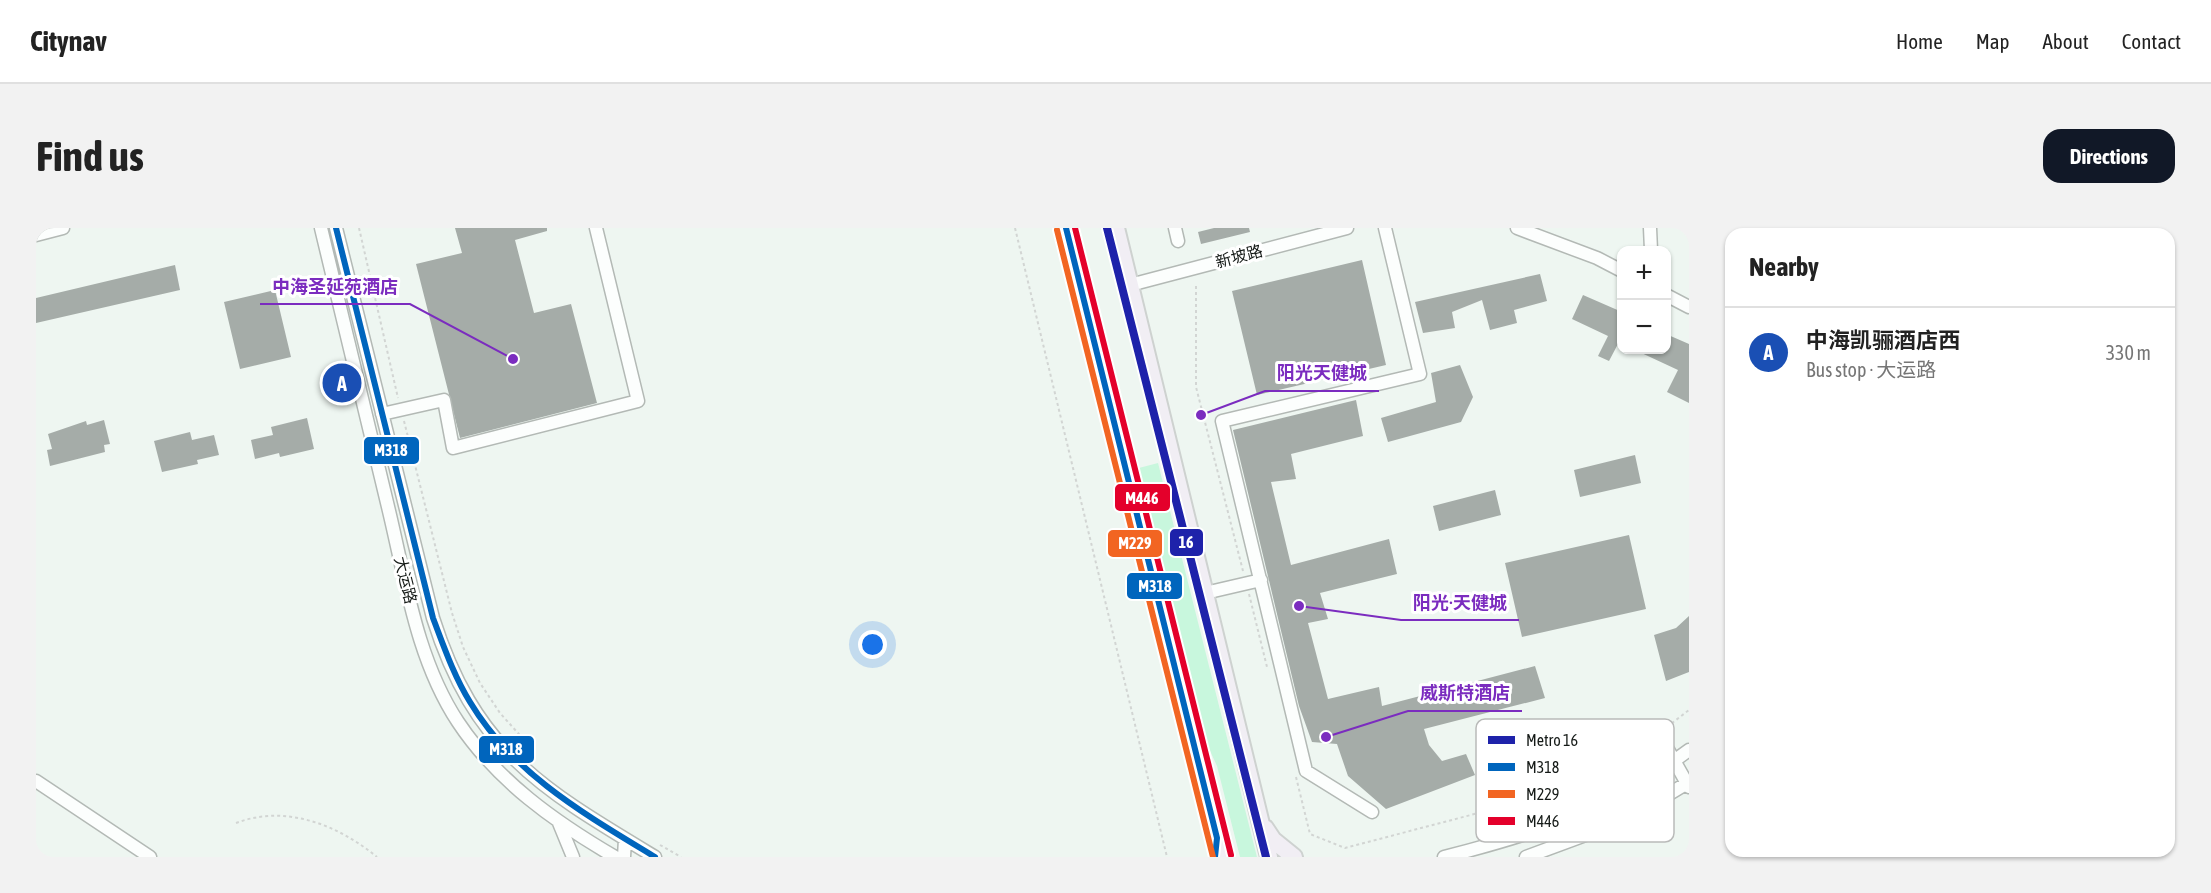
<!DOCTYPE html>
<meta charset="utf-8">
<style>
:root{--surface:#fff;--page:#f2f2f2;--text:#222;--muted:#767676;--line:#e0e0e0;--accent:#111827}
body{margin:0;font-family:"Asap Condensed","Noto Sans SC",sans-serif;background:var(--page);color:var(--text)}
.controls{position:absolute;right:18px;top:18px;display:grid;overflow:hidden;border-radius:12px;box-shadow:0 2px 4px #0004}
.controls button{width:54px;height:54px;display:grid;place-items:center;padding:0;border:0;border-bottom:2px solid var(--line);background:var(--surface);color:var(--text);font:30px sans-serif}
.you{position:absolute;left:837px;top:417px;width:21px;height:21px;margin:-15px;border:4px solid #fff;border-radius:50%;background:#1a73e8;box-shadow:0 0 0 9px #1a73e833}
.badge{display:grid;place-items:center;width:39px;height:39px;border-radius:50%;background:var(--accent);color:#fff;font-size:20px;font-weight:700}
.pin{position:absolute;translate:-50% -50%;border:3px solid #fff;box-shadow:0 2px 6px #0006}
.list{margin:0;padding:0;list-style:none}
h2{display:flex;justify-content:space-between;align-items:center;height:78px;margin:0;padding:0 24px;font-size:26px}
h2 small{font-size:20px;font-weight:400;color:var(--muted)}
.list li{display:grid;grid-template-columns:39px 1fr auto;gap:18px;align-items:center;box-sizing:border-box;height:90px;padding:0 24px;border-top:2px solid var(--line)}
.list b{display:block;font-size:22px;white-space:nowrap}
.list p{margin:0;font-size:20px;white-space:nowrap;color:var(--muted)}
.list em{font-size:20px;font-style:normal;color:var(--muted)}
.map{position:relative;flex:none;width:1653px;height:629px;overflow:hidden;border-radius:18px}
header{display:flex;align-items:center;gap:36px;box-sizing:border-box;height:84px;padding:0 30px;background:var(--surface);border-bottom:2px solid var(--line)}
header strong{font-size:28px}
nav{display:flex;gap:33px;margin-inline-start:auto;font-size:21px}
.intro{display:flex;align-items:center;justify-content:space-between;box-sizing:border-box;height:144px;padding:0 36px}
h1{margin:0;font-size:42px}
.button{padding:15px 27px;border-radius:18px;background:var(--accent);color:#fff;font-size:21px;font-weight:700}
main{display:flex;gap:36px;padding:0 36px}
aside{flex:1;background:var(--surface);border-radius:18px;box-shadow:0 2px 4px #0004}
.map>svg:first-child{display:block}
.green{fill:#c8f7dd}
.building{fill:#a5aca8}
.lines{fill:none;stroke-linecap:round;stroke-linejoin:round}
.minor-casing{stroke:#b3b9b5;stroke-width:15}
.major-casing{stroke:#ced2d0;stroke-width:20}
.path{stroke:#d2d5d3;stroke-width:2;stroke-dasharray:3 3;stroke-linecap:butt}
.minor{stroke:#fcfefd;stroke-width:12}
.major{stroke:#f1eef4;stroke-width:16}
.bus-1-casing{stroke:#fff;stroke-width:10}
.bus-2-casing{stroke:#fff;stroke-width:10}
.bus-3-casing{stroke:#fff;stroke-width:10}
.bus-1{stroke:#0065bd;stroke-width:6}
.bus-2{stroke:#f26522;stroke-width:6}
.bus-3{stroke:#e4002b;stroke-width:6}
.metro-1-casing{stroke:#fff;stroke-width:12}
.metro-1{stroke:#1e22aa;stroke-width:8}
.labels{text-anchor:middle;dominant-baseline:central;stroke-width:6;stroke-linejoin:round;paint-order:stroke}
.street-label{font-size:16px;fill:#151a17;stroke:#fff}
.key{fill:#fff;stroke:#b9bab9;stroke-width:1.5}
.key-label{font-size:16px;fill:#151a17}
.leader{fill:none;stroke:#7b2cbf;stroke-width:2}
.callout-dot{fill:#7b2cbf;stroke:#fff;stroke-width:2}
.callout-label{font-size:18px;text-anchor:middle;font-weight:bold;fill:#7b2cbf;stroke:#fff;stroke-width:6;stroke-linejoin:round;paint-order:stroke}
.line-badge{stroke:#fff;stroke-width:2}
.badge-label{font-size:16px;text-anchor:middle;font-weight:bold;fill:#fff}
</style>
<header>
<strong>Citynav</strong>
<nav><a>Home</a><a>Map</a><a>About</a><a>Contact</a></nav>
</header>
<div class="intro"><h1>Find us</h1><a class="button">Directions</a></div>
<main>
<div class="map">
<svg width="1653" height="629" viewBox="0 0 1653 629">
<rect width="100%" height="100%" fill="#eef6f1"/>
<path class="green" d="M1122,235L1221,629H1204L1181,538L1164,501L1099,241Z"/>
<path class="building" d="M419,0H511V3L479,12L498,85L535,76L561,175L424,210L380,36L426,25Z
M1178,0H1213L1214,4L1165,16L1162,4Z
M1326,32L1350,137L1221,167L1196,63Z
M139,37L144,62L0,95V70Z
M1504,46L1511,73L1478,82L1481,95L1454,102L1446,72L1416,84L1419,100L1387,105L1379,74Z
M239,62L255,129L204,141L188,74Z
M1547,67L1586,84V115L1583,114L1573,133L1562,128L1572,108L1536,91Z
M1630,106L1653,116V175L1631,164L1642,142L1599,122H1630Z
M1424,137L1437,169L1425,194L1352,214L1345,190L1400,174L1395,145Z
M1320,172L1327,208L1255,226L1260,251L1235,254L1255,337L1353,311L1361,346L1284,365L1292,391L1272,395L1292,471L1343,459L1346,478L1499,438L1509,470L1388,501L1393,517L1406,533L1430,526L1439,547L1350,581L1312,548L1301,516L1276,514L1263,478L1197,202Z
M271,190L278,221L244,229L243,225L219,231L215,212L237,207L235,199Z
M68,192L74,216L68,217L69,224L14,238L11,222L16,221L12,206L50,193L51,197Z
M154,204L156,212L178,207L183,227L161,232L162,236L126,244L118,213Z
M1599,227L1605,255L1544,269L1538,242Z
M1459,262L1465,287L1403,303L1397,278Z
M1593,307L1610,381L1486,409L1469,335Z
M1653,388V444L1630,453L1618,407L1640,400Z"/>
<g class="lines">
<g class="minor-casing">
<path id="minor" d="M285,0C308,94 330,189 353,283C370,354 381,432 422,494C461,553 519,594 579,629
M300,0L397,390C439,523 506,561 619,629
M1139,0L1142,13
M1481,0L1561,30L1586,43
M1614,0L1615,22
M0,7L27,0
M1094,57L1311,0
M1630,67L1653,79
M346,186L408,172L417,220L602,173L560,0
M1169,365L1225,352
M1622,504L1653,559
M0,553L114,629
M1336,584L1270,543L1186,193L1384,146L1349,0
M523,595L537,629
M588,629L589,611
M1408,629C1506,604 1571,583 1653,522
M1490,629L1590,592L1653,554"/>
</g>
<g class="major-casing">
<path id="major" d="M1030,0L1186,629
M1080,0L1233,629
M1229,600L1237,612L1258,629"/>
</g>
<path class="path" d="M323,0L362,170
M979,0L1131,629
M1160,58V159L1207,343
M368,193L416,385L427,419L444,455L464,485L490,514L497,530
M1213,366L1231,439
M1631,499L1653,482
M1260,549L1274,606L1309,620L1530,562L1613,510
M200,595C250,576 302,597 341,629
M624,617L645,629"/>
<use href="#minor" class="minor"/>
<use href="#major" class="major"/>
<g class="bus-1-casing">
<path id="bus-1" d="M300,0L397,390C408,419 418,448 434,474C477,546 550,587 619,629
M1030,0L1181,610L1179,629"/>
</g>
<g class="bus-2-casing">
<path id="bus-2" d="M1021,2L1177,629"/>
</g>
<g class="bus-3-casing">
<path id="bus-3" d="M1039,0L1195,627"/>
</g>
<use href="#bus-1" class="bus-1"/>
<use href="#bus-2" class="bus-2"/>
<use href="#bus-3" class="bus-3"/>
<g class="metro-1-casing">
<path id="metro-1" d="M1071,0L1230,629"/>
</g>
<use href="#metro-1" class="metro-1"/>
</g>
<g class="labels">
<g class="street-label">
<text transform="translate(1203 28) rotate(-15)">新坡路</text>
<text transform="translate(370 352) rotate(76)">大运路</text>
</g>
</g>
<rect x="1440" y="491" width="198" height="123" rx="9" class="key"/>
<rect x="1452" y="508" width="27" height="8" fill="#1e22aa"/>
<rect x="1452" y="535" width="27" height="8" fill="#0065bd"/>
<rect x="1452" y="562" width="27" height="8" fill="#f26522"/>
<rect x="1452" y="589" width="27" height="8" fill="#e4002b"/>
<g class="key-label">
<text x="1490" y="518">Metro 16</text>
<text x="1490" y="545">M318</text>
<text x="1490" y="572">M229</text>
<text x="1490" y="599">M446</text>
</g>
<path class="leader" d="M477 131L374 76H224M1165 187L1229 163H1343M1263 378L1365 392H1483M1290 509L1372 483H1486"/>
<g class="callout-dot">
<circle cx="477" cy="131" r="6"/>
<circle cx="1165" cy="187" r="6"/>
<circle cx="1263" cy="378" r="6"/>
<circle cx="1290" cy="509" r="6"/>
</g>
<g class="callout-label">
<text x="299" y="65">中海圣延苑酒店</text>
<text x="1286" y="151">阳光天健城</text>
<text x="1424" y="381">阳光·天健城</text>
<text x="1429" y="471">威斯特酒店</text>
</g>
<g class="line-badge">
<rect x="327" y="208" width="57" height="29" rx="6" fill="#0065bd"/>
<rect x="1078" y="255" width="57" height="29" rx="6" fill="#e4002b"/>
<rect x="1133" y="300" width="35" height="29" rx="6" fill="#1e22aa"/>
<rect x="1071" y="301" width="56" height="29" rx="6" fill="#f26522"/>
<rect x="1090" y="344" width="57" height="28" rx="6" fill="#0065bd"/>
<rect x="442" y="507" width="57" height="29" rx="6" fill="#0065bd"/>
</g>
<g class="badge-label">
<text x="355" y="228">M318</text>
<text x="1106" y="276">M446</text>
<text x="1150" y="320">16</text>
<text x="1099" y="321">M229</text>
<text x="1119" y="364">M318</text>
<text x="470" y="527">M318</text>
</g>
</svg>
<div class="controls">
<button>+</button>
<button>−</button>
</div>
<div class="you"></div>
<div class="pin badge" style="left:306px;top:155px;background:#1a4fb4">A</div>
</div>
<aside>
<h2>Nearby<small></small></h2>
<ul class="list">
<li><span class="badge" style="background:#1a4fb4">A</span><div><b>中海凯骊酒店西</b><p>Bus stop · 大运路</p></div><em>330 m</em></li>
</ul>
</aside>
</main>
